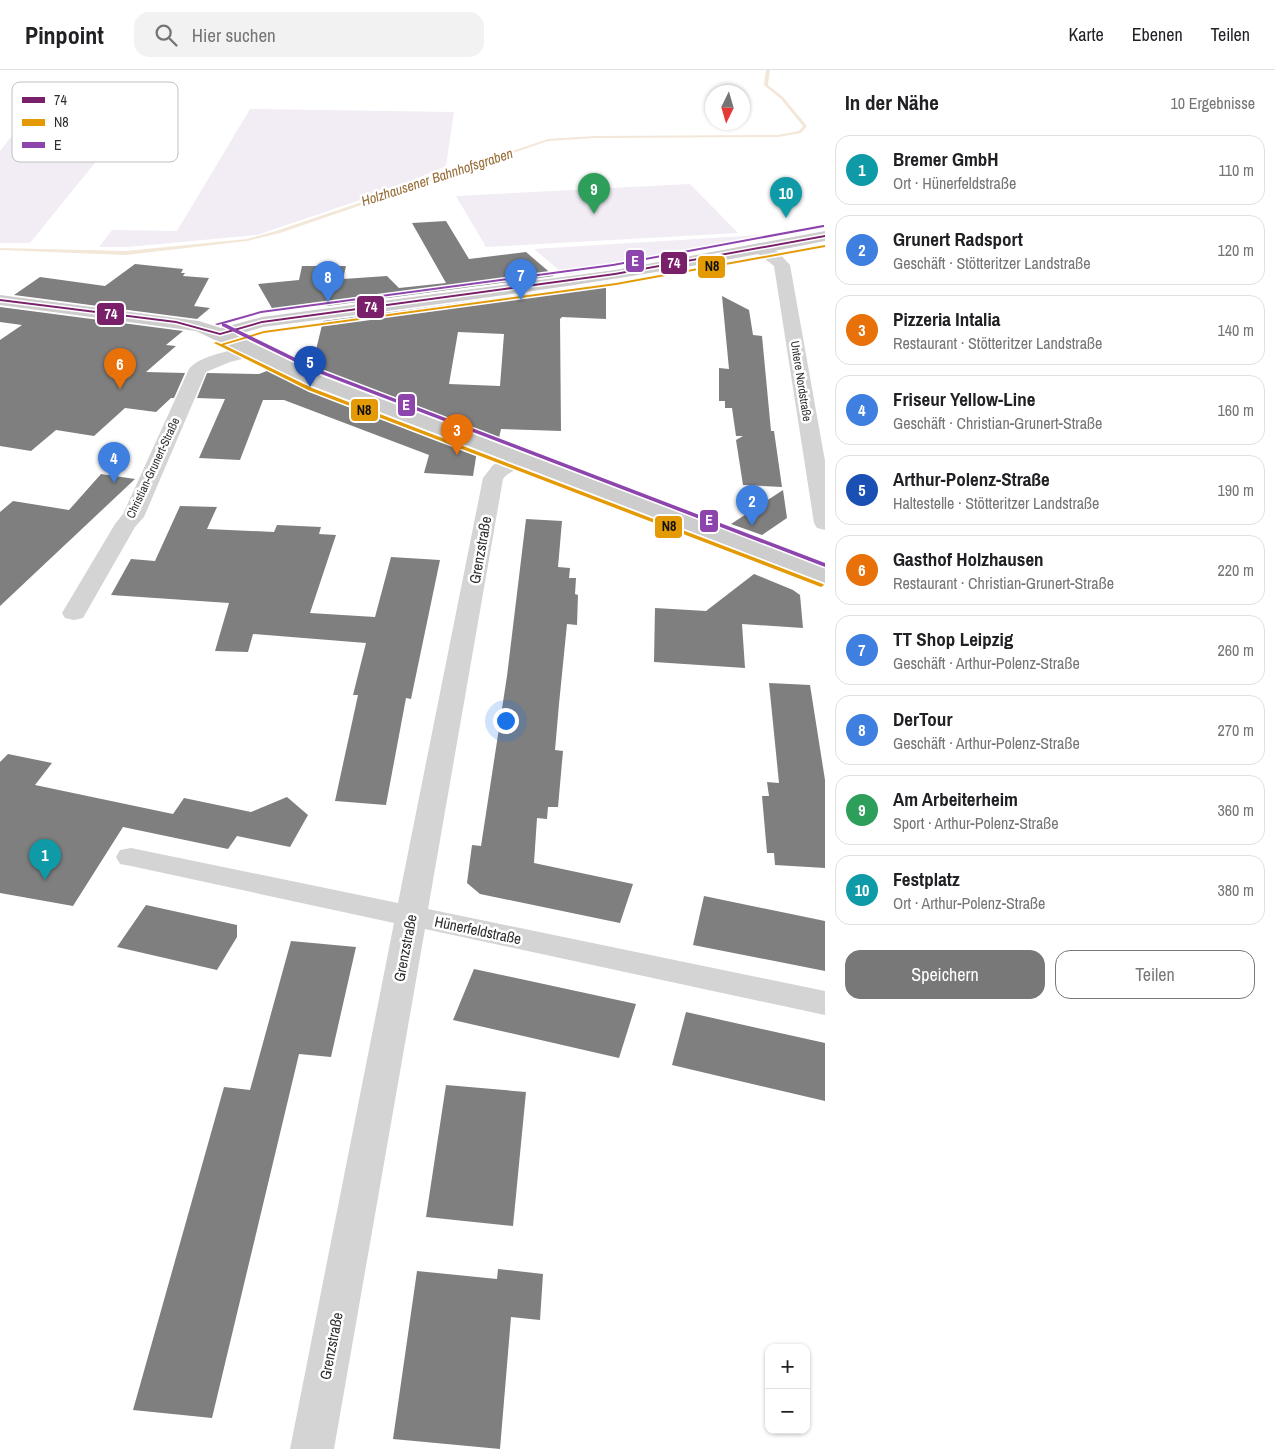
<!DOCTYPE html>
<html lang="de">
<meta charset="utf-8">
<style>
:root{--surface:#fff;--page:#f2f2f2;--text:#202124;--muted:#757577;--line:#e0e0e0;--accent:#787878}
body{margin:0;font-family:"Archivo Narrow",sans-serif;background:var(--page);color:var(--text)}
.controls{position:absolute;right:15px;bottom:15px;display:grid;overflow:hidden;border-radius:10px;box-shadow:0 1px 4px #0004}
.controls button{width:45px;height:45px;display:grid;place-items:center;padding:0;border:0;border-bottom:1px solid var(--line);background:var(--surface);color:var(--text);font:25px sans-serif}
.compass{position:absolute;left:705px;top:15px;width:45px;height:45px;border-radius:50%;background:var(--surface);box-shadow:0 1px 4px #0004;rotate:185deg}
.you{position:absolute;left:505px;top:650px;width:18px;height:18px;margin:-12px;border:4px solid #fff;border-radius:50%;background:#1a73e8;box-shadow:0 0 0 8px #1a73e833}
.badge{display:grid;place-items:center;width:32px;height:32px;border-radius:50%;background:var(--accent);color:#fff;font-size:16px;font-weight:700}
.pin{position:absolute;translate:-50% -41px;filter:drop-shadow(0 1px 2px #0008)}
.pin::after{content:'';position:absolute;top:26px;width:18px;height:15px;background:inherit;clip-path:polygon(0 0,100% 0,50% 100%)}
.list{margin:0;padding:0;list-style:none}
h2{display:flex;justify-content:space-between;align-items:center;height:65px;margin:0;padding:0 20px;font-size:21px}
h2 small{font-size:16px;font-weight:400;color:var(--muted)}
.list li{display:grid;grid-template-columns:32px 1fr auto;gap:15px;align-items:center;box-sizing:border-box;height:70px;margin:0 10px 10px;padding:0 10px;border:1px solid var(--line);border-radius:15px}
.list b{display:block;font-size:19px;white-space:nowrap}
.list p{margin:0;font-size:16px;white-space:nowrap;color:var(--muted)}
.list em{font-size:16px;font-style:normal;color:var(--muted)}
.actions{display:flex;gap:10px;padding:15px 20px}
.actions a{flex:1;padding:11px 0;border:1px solid var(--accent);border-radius:15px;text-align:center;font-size:18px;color:var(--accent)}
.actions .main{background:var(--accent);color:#fff}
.icon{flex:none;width:28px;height:28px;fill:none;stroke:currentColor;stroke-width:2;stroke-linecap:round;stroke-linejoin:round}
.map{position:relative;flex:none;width:825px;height:1379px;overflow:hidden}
header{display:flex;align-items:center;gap:30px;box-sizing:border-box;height:70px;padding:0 25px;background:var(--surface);border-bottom:1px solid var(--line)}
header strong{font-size:24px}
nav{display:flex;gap:28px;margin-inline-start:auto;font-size:18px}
.search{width:350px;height:45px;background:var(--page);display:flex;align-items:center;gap:12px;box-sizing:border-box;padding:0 18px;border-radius:15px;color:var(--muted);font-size:19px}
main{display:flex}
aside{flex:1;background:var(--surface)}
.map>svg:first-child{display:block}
.green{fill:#f2ecf5}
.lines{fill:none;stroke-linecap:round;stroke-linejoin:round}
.stream{fill:#f3e7d8;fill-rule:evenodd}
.building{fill:#7f7f7f;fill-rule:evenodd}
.street{fill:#d4d4d4;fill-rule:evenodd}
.secondary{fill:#cdcdcd;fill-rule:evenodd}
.bus-1-casing{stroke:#fff;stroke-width:3}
.bus-2-casing{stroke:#fff;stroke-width:3}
.bus-3-casing{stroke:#fff;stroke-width:3}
.bus-1{fill:#7a206a;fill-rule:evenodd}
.bus-2{fill:#e39a05;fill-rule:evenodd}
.bus-3{fill:#8e44ad;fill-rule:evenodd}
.labels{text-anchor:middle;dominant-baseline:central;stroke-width:5;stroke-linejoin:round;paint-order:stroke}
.far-street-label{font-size:12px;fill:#2f2f2f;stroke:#fff}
.far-water-label{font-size:14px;font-style:italic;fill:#976c37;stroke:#fff}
.street-label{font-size:15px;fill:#2f2f2f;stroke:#fff}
.key{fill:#fff;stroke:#c1c1c1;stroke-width:1}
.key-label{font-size:14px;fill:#2f2f2f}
.line-badge{stroke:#fff;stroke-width:2}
.badge-label{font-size:14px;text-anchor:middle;font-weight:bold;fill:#fff}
.pale-badge-label{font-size:14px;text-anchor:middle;font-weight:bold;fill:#111}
</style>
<header>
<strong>Pinpoint</strong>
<div class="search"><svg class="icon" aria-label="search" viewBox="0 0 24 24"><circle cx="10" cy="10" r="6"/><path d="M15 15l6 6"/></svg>Hier suchen</div>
<nav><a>Karte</a><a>Ebenen</a><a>Teilen</a></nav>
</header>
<main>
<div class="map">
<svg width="825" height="1379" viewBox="0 0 825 1379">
<rect width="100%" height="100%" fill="#fff"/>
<path class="green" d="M39,32L124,35L107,78L30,173H0V81Z
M250,39L454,42L446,96L390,120L257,165L128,177H99L112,160L177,161Z
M690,114L738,163L486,177L456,126Z
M761,165L764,169L565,205L534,179Z"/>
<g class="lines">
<path class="stream" d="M766,0H770L768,15L783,27L807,56L801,63L778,67L595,68L548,71L280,163L247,171L126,185L0,180V178L126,181L247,169L276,161L548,69L595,66L778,65L799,61L803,56L781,29L764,15Z"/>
</g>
<path class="building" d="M446,151L469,189L526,182L554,206L327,236V235L273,240L258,214L299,210L302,196H346L343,209L387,206L399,218L446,213L412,153Z
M135,194L183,199L181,203H185L183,206L209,208L194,236L210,238L197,249L14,225L40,207L105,216Z
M606,214V249L562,247L560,249L561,361L501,359L499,368L481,360L480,365L322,304L295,291L315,284L323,251ZM458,262L504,264L500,316L449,314Z
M722,226L749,240L753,265L762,266L771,361H774L782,417L743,415L736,370L743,366H736L732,338H725V331H719V298L729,299Z
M0,237L183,261L166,275L176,276L146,302L185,303L174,328H171L156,342L125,338L94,366L56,360L31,381L0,376V270L22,255L0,252Z
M272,299L306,316L477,381L473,406L424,403L429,385L284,330H263L240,390L199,388L225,329L197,328L207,303L259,304Z
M101,404L135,409L0,536V442L13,431L69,440Z
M783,420L787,448L762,465L731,454Z
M180,436L217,437L207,459L274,462L277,455L321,457L319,464L336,465L310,543L375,547L391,487L440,490L411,629L406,628L386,735L335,731L358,625H353L366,573L253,564L248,582L215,581L229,533L111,525L131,489L155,491Z
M526,449L562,451L558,497L570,498L569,508H576L575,524L578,525L577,555L567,554L559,634L555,680L563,681L558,737H548L547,749L537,748L534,793L633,814L620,853L480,824L467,813L472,775L481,776L507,606Z
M754,504L793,520L800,525L803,558L742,554L745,598L654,592L655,538L706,541Z
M769,613L810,615L825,710V798L775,795L774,783H767L762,726H769L767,712L779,713Z
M8,684L52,693L35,715L173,744L184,728L251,742L287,727L308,745L290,777L237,766L228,779L123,757L73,836L0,823V692Z
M704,826L825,851V901L693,875Z
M146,835L237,855V867L217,900L117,877Z
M291,871L356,877L331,987L299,984L212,1348L133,1340L224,1017L250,1020Z
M474,899L636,934L619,988L453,950Z
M686,942L825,973V1031L672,995Z
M446,1015L526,1022L513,1156L426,1147Z
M498,1199L543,1204L540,1250L511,1247L500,1379L393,1369L417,1201L497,1209Z"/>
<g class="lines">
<path class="street" d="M761,175L777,181L790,195L825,391V460L817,458L814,453L774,196L753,180Z
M252,276L258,277L261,281L258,285L230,292L206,302L144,447L135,457L83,548L74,550L65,548L62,543L115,454L123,444L189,299C198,286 236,279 252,276Z
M518,384L525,386L528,390C522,399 510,400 503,409L428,839L825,921V945L425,859L334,1379H290L394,853L131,796L120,794L116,787L120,780L131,778L398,833L483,408L493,395Z"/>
<path class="secondary" d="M825,161V171C639,209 452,233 263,257L236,265L321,306L825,498V513L307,314L196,261L0,235V225L199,251L221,258L262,247L615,200Z"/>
<g class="bus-1-casing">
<path id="bus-1" d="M825,165V167L615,205L262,253L220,265L176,253L0,231V229L176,251L220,263L262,251L615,203Z"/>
</g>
<g class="bus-2-casing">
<path id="bus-2" d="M825,175V177L616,215L264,263L224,275L312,318L823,514L824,515L821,517L308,320L214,273L216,272L221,274L264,261L616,213Z"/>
</g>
<g class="bus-3-casing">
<path id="bus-3" d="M823,155H824V157L613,196L261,243L223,254H226L320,300L825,493V497L316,302L222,256V254L217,255L215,254L261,241L613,194Z"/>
</g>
<use href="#bus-1" class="bus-1"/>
<use href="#bus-2" class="bus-2"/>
<use href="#bus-3" class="bus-3"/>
</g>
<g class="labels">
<g class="far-street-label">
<text transform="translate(801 311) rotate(81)">Untere Nordstraße</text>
<text transform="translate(153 398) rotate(-65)">Christian-Grunert-Straße</text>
</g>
<g class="far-water-label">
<text transform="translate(437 107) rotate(-18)">Holzhausener Bahnhofsgraben</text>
</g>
<g class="street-label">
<text transform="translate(480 480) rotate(-80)">Grenzstraße</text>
<text transform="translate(478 860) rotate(12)">Hünerfeldstraße</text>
<text transform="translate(405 878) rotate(-79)">Grenzstraße</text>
<text transform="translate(331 1276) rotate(-79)">Grenzstraße</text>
</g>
</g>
<rect x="12" y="12" width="166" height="80" rx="8" class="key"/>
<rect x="22" y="27" width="23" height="6" fill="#7a206a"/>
<rect x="22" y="49" width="23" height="7" fill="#e39a05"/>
<rect x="22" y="72" width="23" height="6" fill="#8e44ad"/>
<g class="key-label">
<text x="54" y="35">74</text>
<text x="54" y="57">N8</text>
<text x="54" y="80">E</text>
</g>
<g class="line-badge">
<rect x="625" y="179" width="20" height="24" rx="5" fill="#8e44ad"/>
<rect x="660" y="181" width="28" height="24" rx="5" fill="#7a206a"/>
<rect x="697" y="185" width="29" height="24" rx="5" fill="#e39a05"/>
<rect x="356" y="225" width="29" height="24" rx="5" fill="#7a206a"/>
<rect x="96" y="232" width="29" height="24" rx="5" fill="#7a206a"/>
<rect x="397" y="323" width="19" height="24" rx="5" fill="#8e44ad"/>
<rect x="350" y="328" width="29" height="24" rx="5" fill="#e39a05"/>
<rect x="699" y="439" width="20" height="24" rx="5" fill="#8e44ad"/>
<rect x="654" y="445" width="29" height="24" rx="5" fill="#e39a05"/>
</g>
<g class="badge-label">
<text x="635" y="196">E</text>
<text x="674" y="198">74</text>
<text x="371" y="242">74</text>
<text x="111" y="249">74</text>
<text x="406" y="340">E</text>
<text x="709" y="455">E</text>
</g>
<g class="pale-badge-label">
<text x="712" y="201">N8</text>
<text x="364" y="345">N8</text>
<text x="669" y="461">N8</text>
</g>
</svg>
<div class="controls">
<button>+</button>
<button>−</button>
</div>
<svg class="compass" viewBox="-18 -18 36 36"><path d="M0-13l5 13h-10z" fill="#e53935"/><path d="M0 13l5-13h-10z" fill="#757577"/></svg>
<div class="you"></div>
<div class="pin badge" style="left:45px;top:810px;background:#0f9aa8">1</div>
<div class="pin badge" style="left:752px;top:456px;background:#3f7fe0">2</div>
<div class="pin badge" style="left:457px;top:385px;background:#e8710a">3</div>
<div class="pin badge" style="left:114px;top:413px;background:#3f7fe0">4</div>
<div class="pin badge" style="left:310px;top:317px;background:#1a4fb4">5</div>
<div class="pin badge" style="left:120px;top:319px;background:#e8710a">6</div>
<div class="pin badge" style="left:521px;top:230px;background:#3f7fe0">7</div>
<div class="pin badge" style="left:328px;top:232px;background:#3f7fe0">8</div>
<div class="pin badge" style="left:594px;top:144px;background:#2e9e5b">9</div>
<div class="pin badge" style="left:786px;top:148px;background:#0f9aa8">10</div>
</div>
<aside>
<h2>In der Nähe<small>10 Ergebnisse</small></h2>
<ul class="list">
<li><span class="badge" style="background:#0f9aa8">1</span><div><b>Bremer GmbH</b><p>Ort · Hünerfeldstraße</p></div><em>110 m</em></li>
<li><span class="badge" style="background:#3f7fe0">2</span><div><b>Grunert Radsport</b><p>Geschäft · Stötteritzer Landstraße</p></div><em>120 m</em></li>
<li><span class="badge" style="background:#e8710a">3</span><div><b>Pizzeria Intalia</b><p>Restaurant · Stötteritzer Landstraße</p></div><em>140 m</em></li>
<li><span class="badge" style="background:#3f7fe0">4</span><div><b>Friseur Yellow-Line</b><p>Geschäft · Christian-Grunert-Straße</p></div><em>160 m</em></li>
<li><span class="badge" style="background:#1a4fb4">5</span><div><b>Arthur-Polenz-Straße</b><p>Haltestelle · Stötteritzer Landstraße</p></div><em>190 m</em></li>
<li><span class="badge" style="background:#e8710a">6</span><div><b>Gasthof Holzhausen</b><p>Restaurant · Christian-Grunert-Straße</p></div><em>220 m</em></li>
<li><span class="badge" style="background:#3f7fe0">7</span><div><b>TT Shop Leipzig</b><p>Geschäft · Arthur-Polenz-Straße</p></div><em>260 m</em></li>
<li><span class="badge" style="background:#3f7fe0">8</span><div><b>DerTour</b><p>Geschäft · Arthur-Polenz-Straße</p></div><em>270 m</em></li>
<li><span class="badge" style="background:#2e9e5b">9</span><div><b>Am Arbeiterheim</b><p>Sport · Arthur-Polenz-Straße</p></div><em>360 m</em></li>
<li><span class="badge" style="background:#0f9aa8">10</span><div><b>Festplatz</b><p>Ort · Arthur-Polenz-Straße</p></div><em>380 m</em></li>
</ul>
<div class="actions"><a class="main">Speichern</a><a>Teilen</a></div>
</aside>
</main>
